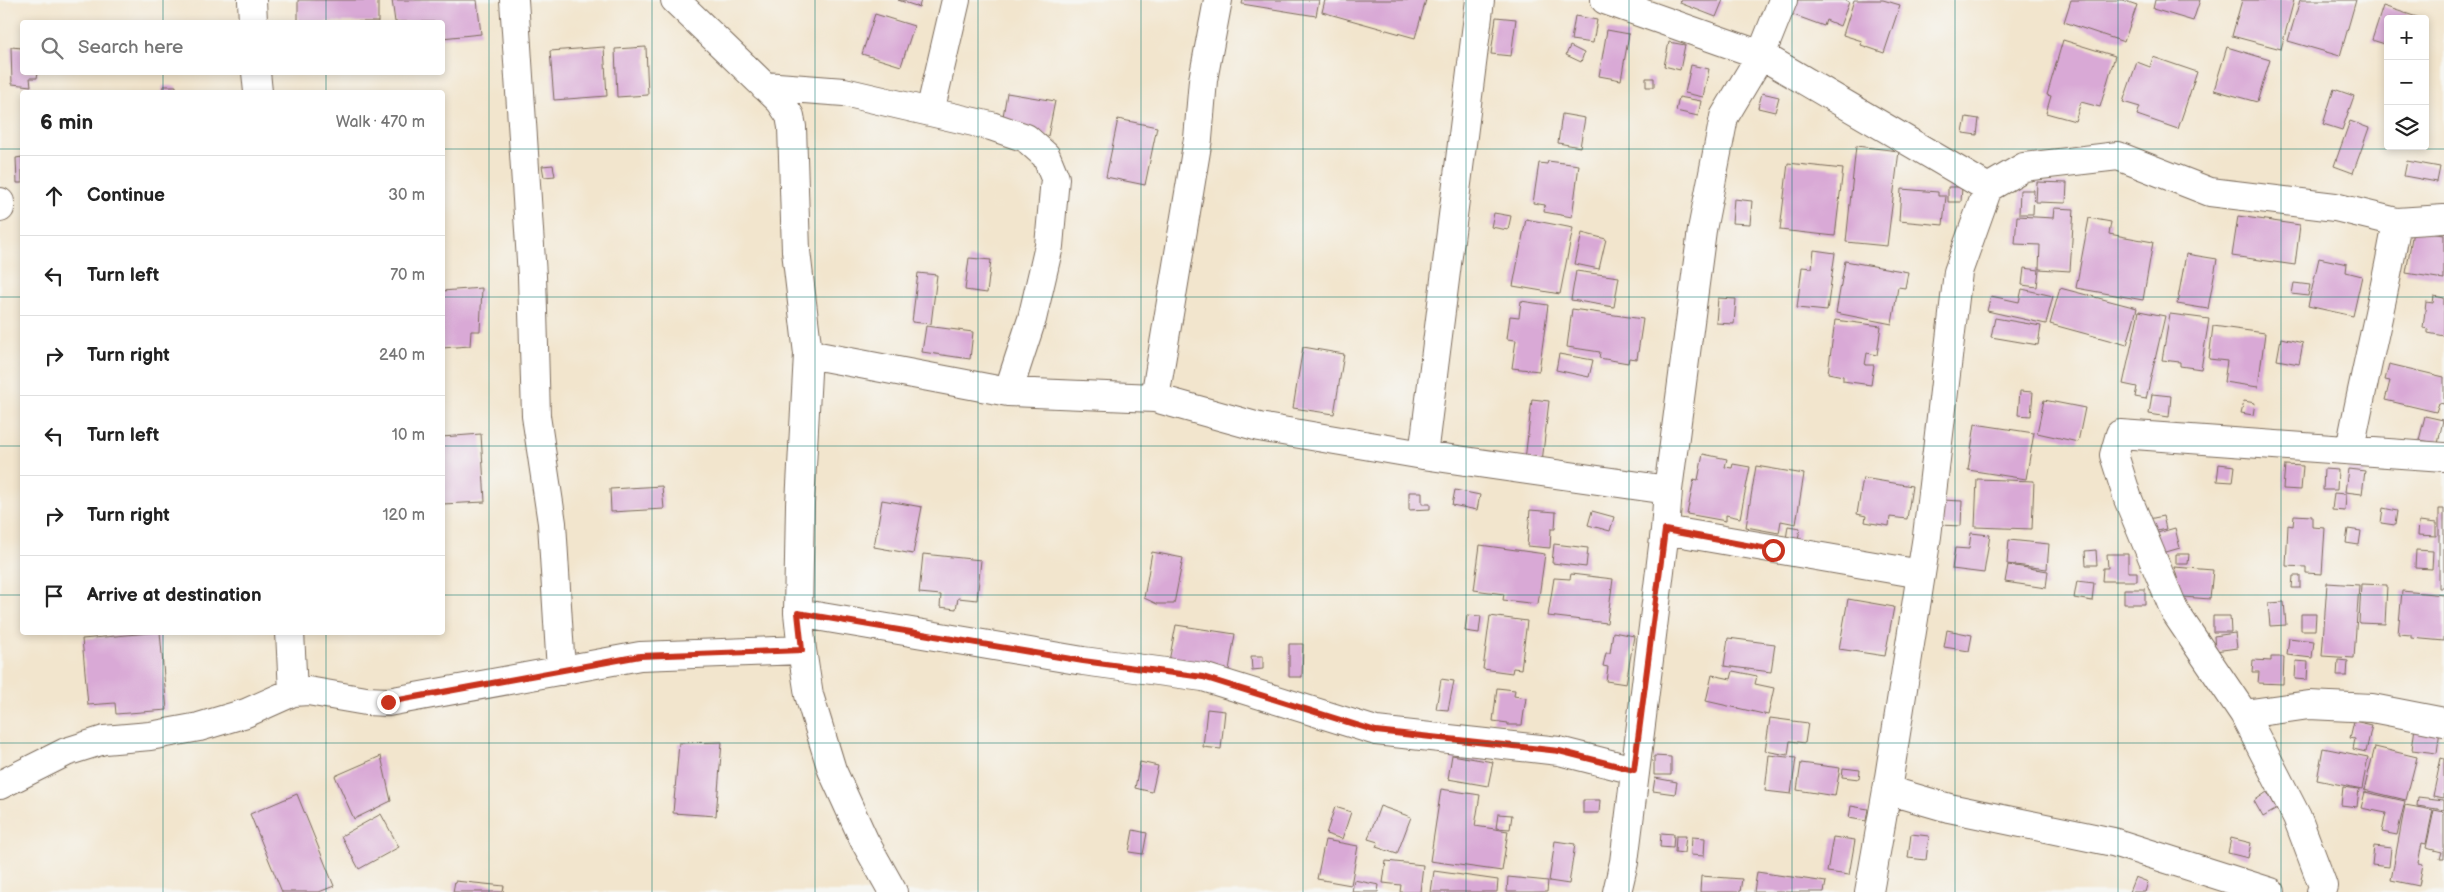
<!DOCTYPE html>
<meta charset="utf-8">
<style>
:root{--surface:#fff;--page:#f6f6f6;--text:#222;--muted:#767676;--line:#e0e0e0}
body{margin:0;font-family:"Balsamiq Sans",sans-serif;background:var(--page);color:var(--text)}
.controls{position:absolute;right:15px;top:15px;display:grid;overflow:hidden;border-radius:5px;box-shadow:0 2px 8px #0003}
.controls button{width:45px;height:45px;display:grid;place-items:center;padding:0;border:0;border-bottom:1px solid var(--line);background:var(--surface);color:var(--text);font:25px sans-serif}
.stop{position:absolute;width:15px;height:15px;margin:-11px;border:4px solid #c8321e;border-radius:50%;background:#fff}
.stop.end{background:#c8321e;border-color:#fff;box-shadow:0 1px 5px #0008}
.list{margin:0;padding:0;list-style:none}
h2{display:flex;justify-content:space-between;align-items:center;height:65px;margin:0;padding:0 20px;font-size:21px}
h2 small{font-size:16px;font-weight:400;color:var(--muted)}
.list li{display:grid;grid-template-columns:32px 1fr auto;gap:15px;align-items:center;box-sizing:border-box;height:80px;padding:0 20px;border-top:1px solid var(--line)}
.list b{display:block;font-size:19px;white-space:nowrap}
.list em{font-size:16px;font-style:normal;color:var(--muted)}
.icon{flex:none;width:28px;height:28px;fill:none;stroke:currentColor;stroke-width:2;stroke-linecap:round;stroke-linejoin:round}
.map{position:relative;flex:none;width:2444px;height:892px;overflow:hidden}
.search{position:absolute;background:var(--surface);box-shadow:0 2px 8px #0003;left:20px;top:20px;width:425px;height:55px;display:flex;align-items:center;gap:12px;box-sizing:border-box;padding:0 18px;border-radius:5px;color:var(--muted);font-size:19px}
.panel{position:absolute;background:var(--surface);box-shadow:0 2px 8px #0003;left:20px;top:90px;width:425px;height:545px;border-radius:5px}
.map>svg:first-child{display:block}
.building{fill:#d9a9d6}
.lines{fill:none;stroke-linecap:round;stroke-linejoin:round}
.minor-casing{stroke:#7b6b5b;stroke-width:30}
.minor{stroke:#fff;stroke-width:28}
.route{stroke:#c8321e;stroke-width:6}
.grid{fill:none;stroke:#0f766e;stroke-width:1;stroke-opacity:0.55}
</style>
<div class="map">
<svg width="2444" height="892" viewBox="0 0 2444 892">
<rect width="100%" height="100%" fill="#f6f6f2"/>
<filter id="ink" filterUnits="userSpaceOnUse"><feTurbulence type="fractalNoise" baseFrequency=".02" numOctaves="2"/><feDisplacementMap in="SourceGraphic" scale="10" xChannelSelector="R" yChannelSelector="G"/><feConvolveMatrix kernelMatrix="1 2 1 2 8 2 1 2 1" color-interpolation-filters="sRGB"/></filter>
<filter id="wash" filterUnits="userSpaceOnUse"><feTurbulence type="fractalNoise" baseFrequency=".0096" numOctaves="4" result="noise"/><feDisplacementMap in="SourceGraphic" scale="20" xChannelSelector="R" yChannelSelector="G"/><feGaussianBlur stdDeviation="1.12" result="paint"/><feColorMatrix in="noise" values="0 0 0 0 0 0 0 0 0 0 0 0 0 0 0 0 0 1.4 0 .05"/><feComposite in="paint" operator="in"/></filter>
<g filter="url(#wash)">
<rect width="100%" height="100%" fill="#f2e5cd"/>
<g id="blocks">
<path class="building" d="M298,0H378V22H298Z
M392,0H477L481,34L442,38V22H395Z
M898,0H921L919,7Z
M1243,0H1319L1316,16L1242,4Z
M1325,0H1426L1415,38L1322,12Z
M1681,0H1723L1716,17L1680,3Z
M1796,0H1845L1849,2L1840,26L1826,20L1824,26L1791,14Z
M1854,0H1883L1900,5L1884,53L1861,45L1862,41L1843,35Z
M2071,0H2122L2137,5L2124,42L2064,22Z
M2155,0H2200L2193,21L2153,9Z
M2242,0H2294L2281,49L2232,36Z
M2300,0H2356L2340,56L2288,41Z
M2383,6L2420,18V19H2388V45L2372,40Z
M875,14L914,26L901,66L862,54Z
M1575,16L1597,20L1593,43L1571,40Z
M1496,17L1516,19L1511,56L1491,54Z
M1607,30L1629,34L1621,80L1599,76Z
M2063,40L2115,56L2100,107L2081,102L2075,121L2046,113L2051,96L2047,95Z
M1669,42L1685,45L1680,70L1664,66Z
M1570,46L1584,53L1581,62L1566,55Z
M11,47L22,48V72H38L37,78H30L31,86L12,84Z
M604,47L607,96L554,100L550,51Z
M646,47L648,95L617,97L615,49Z
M2227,47L2270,60L2257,102L2214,90Z
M2153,57L2197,72L2178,129L2137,115L2140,107L2123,102L2137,62L2150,67Z
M1691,65L1709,69L1703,97L1685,93Z
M1646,78H1654V87H1646Z
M163,86H176V92H162Z
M2334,89L2354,96L2342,130L2323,124Z
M1007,93L1055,101L1048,136L1002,122Z
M1762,93L1779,97L1775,112L1758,108Z
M1679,97L1701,101L1698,116L1676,111Z
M1562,114L1585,118L1580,147L1558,143Z
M1966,117L1979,119L1977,135L1963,133Z
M1118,119L1157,127L1145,185L1106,177Z
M2350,121L2369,128L2353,173L2334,166Z
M1856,146L1899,151L1887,246L1846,242Z
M22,157V183H17L16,158Z
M1548,161L1579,165L1572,217L1544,212L1545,205L1533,203L1539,163L1547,164Z
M2407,161L2440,167L2437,182L2404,176Z
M1788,163L1843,169L1835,236L1780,230Z
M553,165L555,176L544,177L542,166Z
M2037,182L2067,183L2066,203L2036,202Z
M1948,187H1962L1961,202H1948Z
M1901,189L1938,192V196H1946L1943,225L1899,221Z
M2020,190H2034L2033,214H2019Z
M1734,199L1752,201L1750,224L1732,223Z
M2054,208L2074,209L2070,271L2039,269L2040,245L2015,244L2017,216L2053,218Z
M1494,213L1511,216L1508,230L1491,227Z
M2238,216L2300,225L2295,265L2232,256Z
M2089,218L2111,222L2109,234L2153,242L2143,300L2076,288Z
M1526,219L1573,228L1560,294L1513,286Z
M2413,231L2444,235V279L2406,273Z
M1582,233L1606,239L1599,269L1575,264Z
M1814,250L1835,253L1827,311L1797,308L1802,267L1812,268Z
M2186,254L2217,259L2208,309L2177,304Z
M969,258L991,260L987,293L965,290Z
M2319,258L2347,264L2346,272L2362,276L2353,316L2308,306Z
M1845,261L1908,272L1905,288L1898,287L1892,324L1836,313Z
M2024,268L2039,270L2037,287L2022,285Z
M1576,271L1619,277L1614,307L1571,300Z
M918,273L937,275L931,324L912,322Z
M2294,283L2310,285L2308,296L2292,294Z
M482,288L480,331H471L470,346L442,348V291Z
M2060,288L2137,308L2127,345L2050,324Z
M2022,289L2053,296L2046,324L1987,311L1991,296L2019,302Z
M2434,296L2444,298V336L2428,333V329L2423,328L2426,302L2433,303Z
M1718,298L1736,299L1734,324L1716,323Z
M1521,301L1548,305L1539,371L1512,368L1516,340L1507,339L1510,316L1519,317Z
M1572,309L1643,319L1637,359L1629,358L1628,363L1599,358L1600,352L1567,347Z
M2139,311L2165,316L2146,399L2135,397L2137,387L2123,384Z
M2170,314L2209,319L2201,369L2180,366V362L2162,360Z
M1995,318L2041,326L2038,345L1991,337Z
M1835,320L1881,326L1877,355L1867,353L1865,365H1874L1871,385L1843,381V376L1828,373Z
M926,326L973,332L970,359L922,352Z
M2213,326L2265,333L2258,387L2224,382L2227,361L2209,359Z
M2281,338L2303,343L2299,364L2277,360Z
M1303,347L1344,354L1334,414L1293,408Z
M1559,354L1593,360L1589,377L1556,370Z
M2389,364L2444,377V404L2439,403L2436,412L2385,400L2390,381L2385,380Z
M2020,391L2033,392L2031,416L2018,415Z
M2152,394L2171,396L2169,417L2149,414Z
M1532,399L1549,401L1542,462L1525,460Z
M2044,400L2085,408L2078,442L2037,433Z
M2244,401L2255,403L2253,415L2241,413Z
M2425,416L2443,420L2438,444L2419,440Z
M1975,424L2034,433L2026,479L1968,470Z
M481,434L485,502L442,504V437Z
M1703,454L1727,459L1725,467L1732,468L1733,464L1750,467L1740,518L1726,515V521L1687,514L1694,479L1698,480Z
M2219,464L2235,466L2233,482L2217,481Z
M2285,465L2303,466L2301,490L2283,489Z
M1756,466L1804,474L1796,524L1781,521L1779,533L1746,527Z
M2324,469L2338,470L2337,490H2323Z
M2348,469L2365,471L2362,494L2345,492Z
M1863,478L1912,486L1907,519L1890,517L1889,526L1865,522L1866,516L1857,514Z
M1977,479L2034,481L2032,529L1975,527Z
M662,486L664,509L611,512L610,489Z
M1455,490L1480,495L1477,510L1452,505Z
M1409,492H1422V504H1430V509L1409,510Z
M2334,493L2346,494L2345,511L2332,510Z
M882,500L922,507L913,554L874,547Z
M1941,500L1962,501L1961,526L1940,525Z
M2383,508L2397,511L2395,525L2381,523Z
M2439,509H2444V588H2439Z
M1530,510L1556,512L1555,529H1551L1550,548L1527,546Z
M1592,511L1614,517L1610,531L1588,525Z
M2294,515L2312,516V527L2325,528L2322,574L2306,573V567L2286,566L2288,525L2293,526Z
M2163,516L2166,529L2152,532L2149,519Z
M2419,521L2436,523V536L2418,535Z
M1788,526L1800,528L1797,547L1785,546Z
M2175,528L2180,548L2159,554L2154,534Z
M2348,529L2361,531L2359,545L2346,543Z
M1971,533L1990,535L1984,573L1952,569L1955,548L1969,549Z
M2009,540L2049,544L2047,569L2007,564Z
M1554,544L1588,548L1586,567L1552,563Z
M1480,545L1545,554L1538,604L1503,600L1504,594L1474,590Z
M2096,550L2097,565H2086L2085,551Z
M2416,550L2433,551L2432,569L2415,568Z
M1152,552L1183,558L1174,604H1157L1144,598Z
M923,554L981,560L977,600L958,598L956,609L940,607L941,595L919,593Z
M2107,554H2128V572H2137V581H2102L2103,568H2108Z
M2176,554H2189L2188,564H2176Z
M2008,565L2048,571L2046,588L2005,582Z
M2174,567L2213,570L2210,599L2183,597Z
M1571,574L1613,579L1607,623L1548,616L1554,578L1570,579Z
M2293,576H2300V588H2292Z
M2077,581L2094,583L2092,601L2074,598Z
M2327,583L2359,585L2354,658L2322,656Z
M2361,584L2387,585L2385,624L2359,623Z
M2124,589H2145V604H2124Z
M2402,591L2444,595V641L2411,638V635L2398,634Z
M1848,599L1894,607L1885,656L1839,649Z
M2284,602L2286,625L2270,626L2268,603Z
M2301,614H2316L2315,630H2301Z
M1467,615L1481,616L1479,633L1465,631Z
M1490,616L1527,621L1521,669L1513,668L1512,673L1483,669Z
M2213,616H2230L2231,632H2213Z
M1176,625L1235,634L1229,670L1169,661Z
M1947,630L1972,635L1969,651L1944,647Z
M160,632L167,710L116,714L115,703L88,705L82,639Z
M1613,632L1634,636L1626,684L1606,681L1608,667L1603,666L1606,653H1610Z
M2235,633L2237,648L2215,651L2214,636Z
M1728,638L1775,644L1771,672L1724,666Z
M2289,638L2314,641L2312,658L2287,655Z
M1289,644H1303L1302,677H1289Z
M1251,656H1263V669L1252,670Z
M2271,657H2284L2283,684L2258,683L2259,672H2252L2253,660L2271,661Z
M2338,660L2348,661L2347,676H2337Z
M2296,661L2308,662L2307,680L2295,679Z
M1733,671L1757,676L1755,684L1774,688L1768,715L1706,701L1712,675L1731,679Z
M1441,679L1454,681L1448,710L1436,709Z
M1497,688L1515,690L1514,696L1526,698L1522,725H1508V723L1493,721Z
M1207,709L1225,711L1221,749L1203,747Z
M1770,718L1808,723L1805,743L1790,741L1788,755L1765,751Z
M2354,721L2372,725L2366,752L2353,749L2355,739L2350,738Z
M2415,727L2440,730L2437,753L2412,750Z
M722,742L716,816L673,813L679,743Z
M2375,747L2417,757L2406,800L2364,790Z
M2323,748L2368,757L2362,789L2317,780Z
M1452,755L1493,762L1488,786L1448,779Z
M1769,755L1796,758L1791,794L1765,791Z
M381,756L391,801L354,819L335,776Z
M1654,756L1671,757V775H1654Z
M2441,758L2444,759V798L2433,796Z
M1140,762L1158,766L1152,792L1135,788Z
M1801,763L1840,768L1835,796L1797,790Z
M1843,768L1860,770L1859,779L1842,777Z
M1655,778L1677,782L1675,794L1653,791Z
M2343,787L2359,789L2357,807L2341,805Z
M1441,789L1480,795L1475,826L1508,831L1502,871L1430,861Z
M2267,792L2277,809L2263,817L2254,801Z
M2365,792L2405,801L2397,835L2382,832L2386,813L2361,808Z
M297,794L334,886L319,892H282L250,814Z
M2418,797L2444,800V810L2417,806Z
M1583,800H1600L1599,813H1583Z
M2405,805L2433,810L2426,844L2422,843L2418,863L2423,864L2419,886L2391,880Z
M1380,806L1411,817L1397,854L1376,847L1378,842L1368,839Z
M1851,806L1868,809L1866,821L1849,818Z
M1335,807L1351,812L1342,839L1326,834Z
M2434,810L2444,812V859H2440L2442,852L2426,848Z
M381,814L399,847L359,869L341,836Z
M1498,814L1512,815L1510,829L1496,828Z
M1133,830L1147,833L1143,854L1129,852Z
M1661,833L1674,834L1673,848L1660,847Z
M1911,834L1929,836L1926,860L1908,858Z
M1676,836H1686L1684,853L1675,852Z
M1692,837L1705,838L1704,856L1691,855Z
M1833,837L1855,840L1849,875L1827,872Z
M2231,838L2251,843L2248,858L2228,853Z
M1325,840L1358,846L1351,885L1317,879Z
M1555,841L1575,844L1569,884L1549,881Z
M2374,846L2391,848L2389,867L2372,865Z
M1386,861L1423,865L1420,892H1400L1401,885L1383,883Z
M1434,871L1498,880L1497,892H1431Z
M1757,872L1826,882L1824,892H1754Z
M1701,876L1742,879L1740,892H1700Z
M1508,877L1548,881L1547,892H1507Z
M2135,877L2148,882L2145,892H2129Z
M1354,880L1379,885L1378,892H1352Z
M455,881L504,886L503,892H453Z"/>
</g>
</g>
<g filter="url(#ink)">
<use href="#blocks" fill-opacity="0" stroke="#7b6b5b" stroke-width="1"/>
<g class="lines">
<g class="minor-casing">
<path id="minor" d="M252,0L253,22
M514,0L532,276L536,416L552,523L561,671
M675,0L780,101L790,116L792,127L796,251L808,354L800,504L798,613L802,650L809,695L832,770L864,840L893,892
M1605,0L1761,55L1988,188L2024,167L2118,156L2210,192L2335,207L2397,222L2444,219
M256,72L258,92
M764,86L844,92L991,126L1026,138L1046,156L1055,178L1049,246L1032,319L1008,392
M930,112L956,0
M0,202V208
M808,354L1008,392L1155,398L1259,427L1423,455L1668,490
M1155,398L1198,139L1203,80L1218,0
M2350,450C2364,374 2384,299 2397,222
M1423,455L1480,0
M1665,530L1921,574
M798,613L1083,661L1203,677L1376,731L1559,751L1634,770
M290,632L293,692
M2244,714L2309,705L2372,708L2444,722
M0,785L66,752L104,740L150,736L199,727L246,713L293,692L308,691L366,701L388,702L640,656L802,650
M1887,790L1949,808L2113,842L2271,892
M1617,892L1624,862L1665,530L1668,490L1702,230L1724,117L1761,55L1783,0
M1869,892L1887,790L1927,536L1958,272L1988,188
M2321,892L2323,886L2297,817L2244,714L2175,612L2128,499L2114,455L2120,434L2444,457"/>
</g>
<use href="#minor" class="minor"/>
</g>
</g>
<g class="lines" filter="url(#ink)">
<path class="route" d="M388,702L640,656L802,650L798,613L1083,661L1203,677L1376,731L1559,751L1634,770L1665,530L1773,550"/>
</g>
<path class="grid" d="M163,0V22M326,0V22M489,0V892M652,0V892M815,0V892M978,0V892M1141,0V892M1303,0V892M1466,0V892M1629,0V892M1792,0V892M1955,0V892M2118,0V892M2281,0V892M163,72V92M326,72V92M0,149H22M442,149H2444M0,297H22M442,297H2444M0,446H22M442,446H2444M0,595H22M442,595H2444M163,632V892M326,632V892M0,743H2444"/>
</svg>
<div class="controls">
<button>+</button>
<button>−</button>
<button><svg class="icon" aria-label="layers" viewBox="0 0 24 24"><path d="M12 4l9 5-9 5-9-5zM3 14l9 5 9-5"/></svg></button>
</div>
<div class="stop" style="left:1773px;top:550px"></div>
<div class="stop end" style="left:388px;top:702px"></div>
<div class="search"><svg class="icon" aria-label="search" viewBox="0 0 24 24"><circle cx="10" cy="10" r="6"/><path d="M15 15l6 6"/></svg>Search here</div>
<section class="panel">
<h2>6 min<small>Walk · 470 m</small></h2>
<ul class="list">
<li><svg class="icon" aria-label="ahead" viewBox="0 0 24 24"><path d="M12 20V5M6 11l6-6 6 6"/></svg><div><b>Continue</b></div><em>30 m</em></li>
<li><svg class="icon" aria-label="left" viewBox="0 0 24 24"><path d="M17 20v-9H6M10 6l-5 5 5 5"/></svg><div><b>Turn left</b></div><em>70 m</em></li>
<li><svg class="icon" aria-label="right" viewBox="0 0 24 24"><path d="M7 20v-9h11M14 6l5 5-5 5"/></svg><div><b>Turn right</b></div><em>240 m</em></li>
<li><svg class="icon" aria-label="left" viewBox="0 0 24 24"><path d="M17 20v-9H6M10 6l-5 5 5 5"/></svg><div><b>Turn left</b></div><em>10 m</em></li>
<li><svg class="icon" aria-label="right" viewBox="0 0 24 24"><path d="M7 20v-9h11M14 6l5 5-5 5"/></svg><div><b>Turn right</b></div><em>120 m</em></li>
<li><svg class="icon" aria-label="arrive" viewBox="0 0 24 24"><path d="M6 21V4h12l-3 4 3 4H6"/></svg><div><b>Arrive at destination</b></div></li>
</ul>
</section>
</div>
